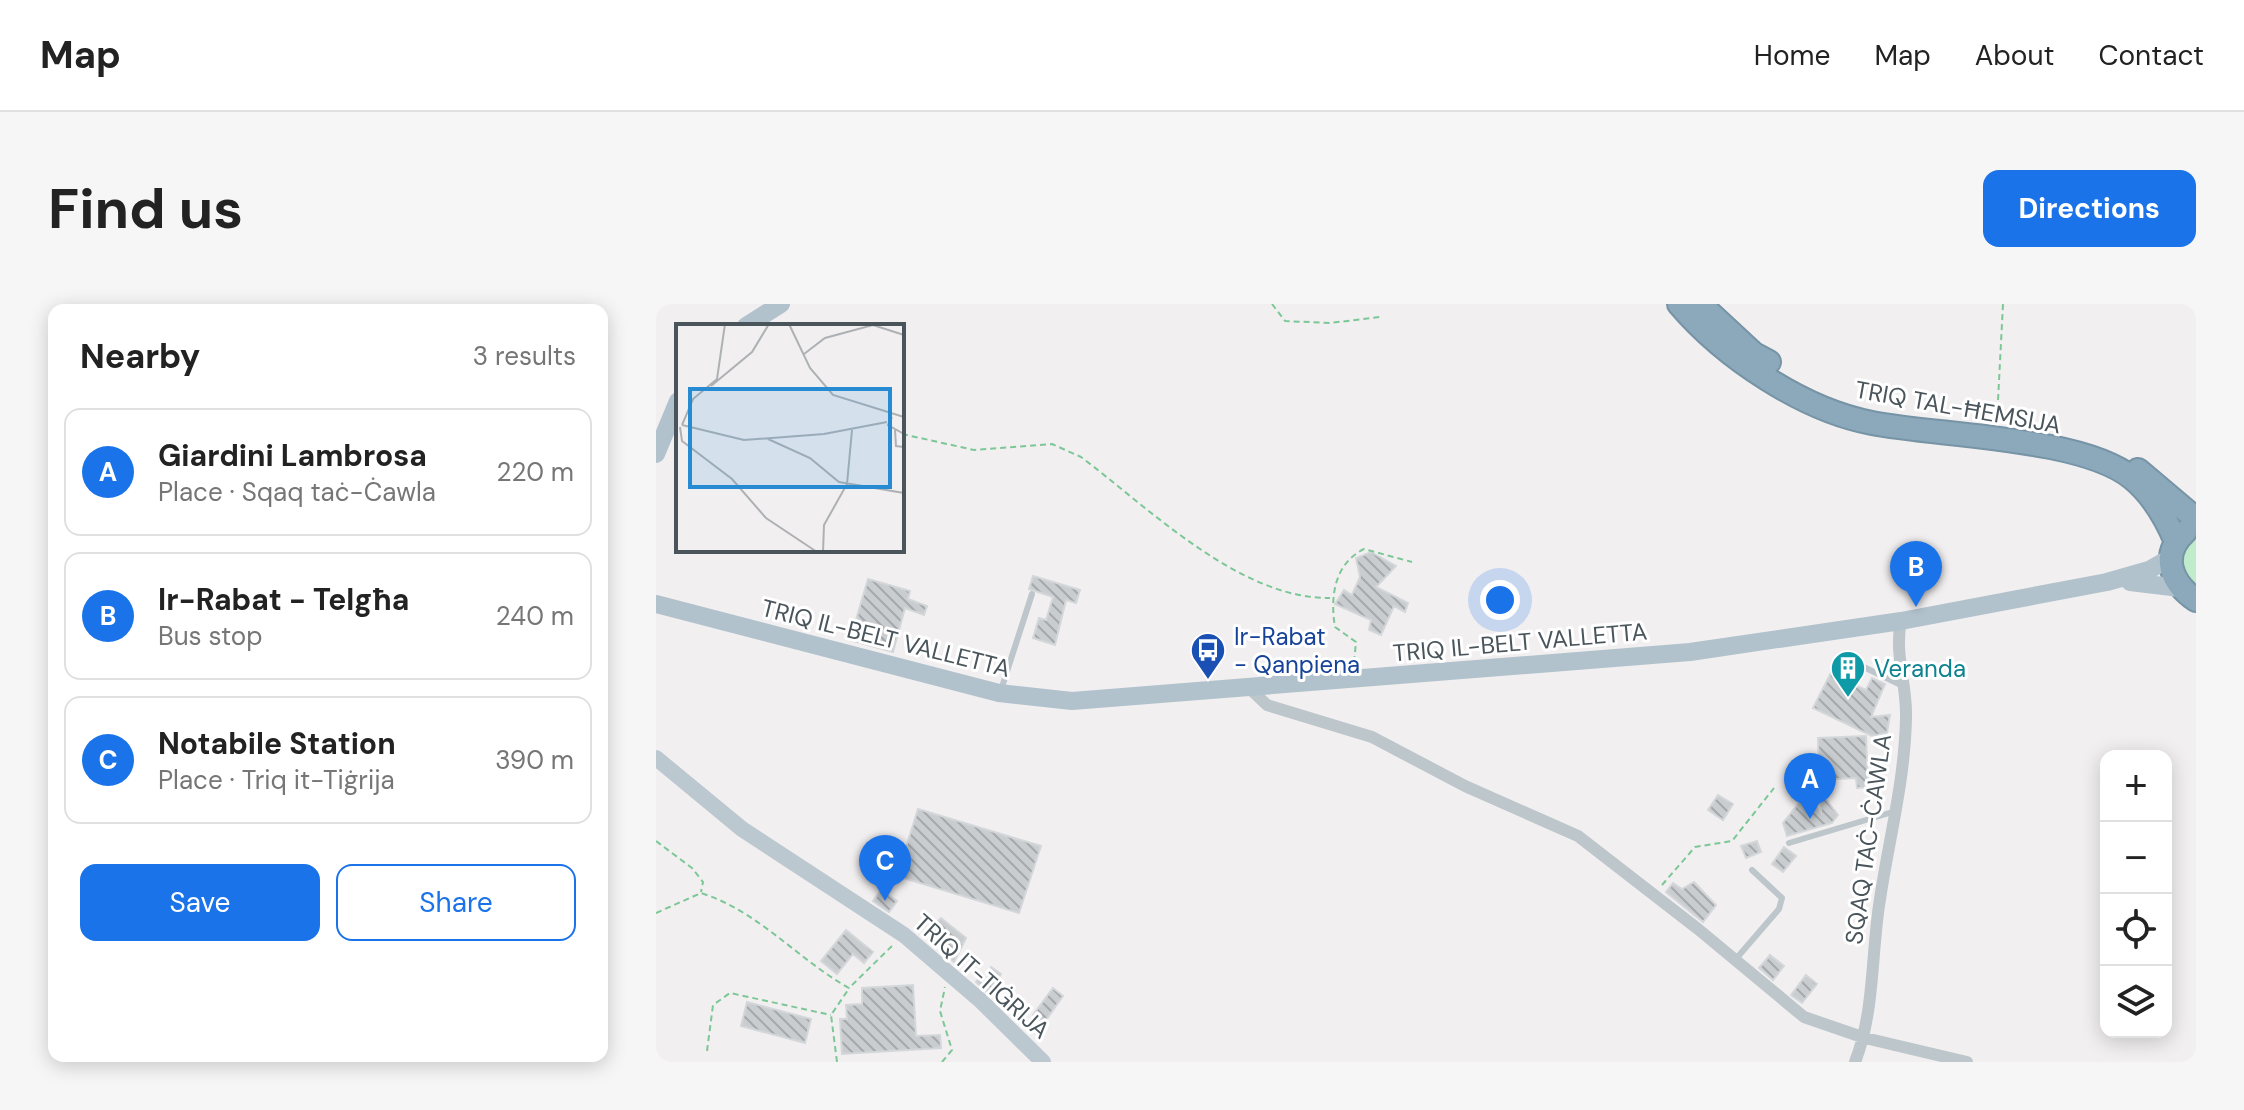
<!DOCTYPE html>
<meta charset="utf-8">
<style>
:root{--surface:#fff;--page:#f6f6f6;--text:#222;--muted:#767676;--line:#e0e0e0;--accent:#1a73e8}
body{margin:0;font-family:"DM Sans",sans-serif;background:var(--page);color:var(--text)}
.controls{position:absolute;right:24px;bottom:24px;display:grid;overflow:hidden;border-radius:16px;box-shadow:0 4px 20px #0003}
.controls button{width:72px;height:72px;display:grid;place-items:center;padding:0;border:0;border-bottom:2px solid var(--line);background:var(--surface);color:var(--text);font:40px sans-serif}
.you{position:absolute;left:844px;top:296px;width:28px;height:28px;margin:-20px;border:6px solid #fff;border-radius:50%;background:#1a73e8;box-shadow:0 0 0 12px #1a73e833}
.badge{display:grid;place-items:center;width:52px;height:52px;border-radius:50%;background:var(--accent);color:#fff;font-size:26px;font-weight:700}
.pin{position:absolute;translate:-50% -66px;filter:drop-shadow(0 2px 4px #0008)}
.pin::after{content:'';position:absolute;top:42px;width:28px;height:24px;background:inherit;clip-path:polygon(0 0,100% 0,50% 100%)}
.list{margin:0;padding:0;list-style:none}
h2{display:flex;justify-content:space-between;align-items:center;height:104px;margin:0;padding:0 32px;font-size:34px}
h2 small{font-size:26px;font-weight:400;color:var(--muted)}
.list li{display:grid;grid-template-columns:52px 1fr auto;gap:24px;align-items:center;box-sizing:border-box;height:128px;margin:0 16px 16px;padding:0 16px;border:2px solid var(--line);border-radius:16px}
.list b{display:block;font-size:30px;white-space:nowrap}
.list p{margin:0;font-size:26px;white-space:nowrap;color:var(--muted)}
.list em{font-size:26px;font-style:normal;color:var(--muted)}
.actions{display:flex;gap:16px;padding:24px 32px}
.actions a{flex:1;padding:18px 0;border:2px solid var(--accent);border-radius:16px;text-align:center;font-size:28px;color:var(--accent)}
.actions .main{background:var(--accent);color:#fff}
.icon{flex:none;width:44px;height:44px;fill:none;stroke:currentColor;stroke-width:2;stroke-linecap:round;stroke-linejoin:round}
.map{position:relative;flex:none;width:1540px;height:758px;overflow:hidden;border-radius:16px}
header{display:flex;align-items:center;gap:48px;box-sizing:border-box;height:112px;padding:0 40px;background:var(--surface);border-bottom:2px solid var(--line)}
header strong{font-size:38px}
nav{display:flex;gap:44px;margin-inline-start:auto;font-size:28px}
.intro{display:flex;align-items:center;justify-content:space-between;box-sizing:border-box;height:192px;padding:0 48px}
h1{margin:0;font-size:56px}
.button{padding:20px 36px;border-radius:16px;background:var(--accent);color:#fff;font-size:28px;font-weight:700}
main{display:flex;gap:48px;padding:0 48px}
aside{flex:1;background:var(--surface);border-radius:16px;box-shadow:0 4px 20px #0003}
.map>svg:first-child{display:block}
.green{fill:#c1eccc}
.building{fill:url(#building-back-hatch);stroke:#d4d7da;stroke-width:2}
.lines{fill:none;stroke-linecap:round;stroke-linejoin:round}
.highway-casing{stroke:#7694a6;stroke-width:26}
.path{stroke:#7cc797;stroke-width:2;stroke-dasharray:6 4;stroke-linecap:butt}
.lane{stroke:#bcc6cb;stroke-width:6}
.street{stroke:#bcc6cb;stroke-width:12}
.secondary{stroke:#bcc8cf;stroke-width:16}
.primary{stroke:#b1c2cc;stroke-width:18}
.highway{stroke:#8ba9ba;stroke-width:22}
.labels{text-anchor:middle;dominant-baseline:central;stroke-width:6;stroke-linejoin:round;paint-order:stroke}
.street-label{font-size:24px;fill:#49555b;stroke:#fff}
.transit-label{font-size:24px;fill:#164399;stroke:#fff;text-anchor:start}
.culture-label{font-size:24px;fill:#0d838f;stroke:#fff;text-anchor:start}
.inset-road{fill:none;stroke:#aeb1b4;stroke-width:2}
.view{fill:#278bd4;fill-opacity:0.15;stroke:#278bd4;stroke-width:4}
.inset-edge{fill:none;stroke:#49555b;stroke-width:4}
</style>
<header>
<strong>Map</strong>
<nav><a>Home</a><a>Map</a><a>About</a><a>Contact</a></nav>
</header>
<div class="intro"><h1>Find us</h1><a class="button">Directions</a></div>
<main>
<aside>
<h2>Nearby<small>3 results</small></h2>
<ul class="list">
<li><span class="badge">A</span><div><b>Giardini Lambrosa</b><p>Place · Sqaq taċ-Ċawla</p></div><em>220 m</em></li>
<li><span class="badge">B</span><div><b>Ir-Rabat - Telgħa</b><p>Bus stop</p></div><em>240 m</em></li>
<li><span class="badge">C</span><div><b>Notabile Station</b><p>Place · Triq it-Tiġrija</p></div><em>390 m</em></li>
</ul>
<div class="actions"><a class="main">Save</a><a>Share</a></div>
</aside>
<div class="map">
<svg width="1540" height="758" viewBox="0 0 1540 758">
<defs>
<pattern id="building-back-hatch" width="6" height="6" patternUnits="userSpaceOnUse" patternTransform="scale(2)"><rect width="6" height="6" fill="#c9cdd0"/><path d="M-1 5l2 2M0 0l6 6M5-1l2 2" fill="none" stroke="#a5a9ac"/></pattern>
</defs>
<rect width="100%" height="100%" fill="#f2eff0"/>
<path class="green" d="M1540,233V286L1526,274L1525,246Z"/>
<path class="building" d="M715,248L740,262L720,283L752,299L749,308L738,302L725,331L713,326L715,316L679,300L688,286L696,291L704,273L700,254Z
M377,272L424,286L420,299L410,296L399,341L377,334L383,314L390,316L397,293L373,285Z
M212,275L254,287L252,295L271,302L268,311L249,304L237,348L194,336Z
M1181,357L1197,364L1190,377L1210,386L1216,374L1229,380L1215,413L1234,411L1231,429L1216,432L1157,404Z
M1210,432L1212,483L1201,484L1200,474L1163,476L1162,434Z
M1164,487L1182,511L1176,519L1131,532L1127,519L1149,491L1165,508Z
M1062,491L1077,500L1067,516L1052,506Z
M262,505L385,542L363,609L241,572Z
M1101,537L1105,548L1090,554L1085,542Z
M1128,543L1140,552L1127,568L1116,560Z
M1038,578L1060,601L1047,618L1010,588L1017,579L1026,585Z
M225,586L241,597L233,608L217,597Z
M285,614L310,634L298,658L269,630Z
M190,626L217,648L208,659L197,650L181,670L165,657Z
M1114,651L1128,662L1117,676L1103,664Z
M335,663L345,670L332,689L320,678L326,670L331,675Z
M1150,671L1161,680L1146,699L1135,691Z
M257,681L260,732L284,731L285,744L186,750L184,715H191L190,701L206,700V684Z
M397,684L407,692L388,719L377,711Z
M91,698L155,715L149,739L85,722Z"/>
<g class="lines">
<g class="highway-casing">
<path id="highway" d="M1023,0C1068,53 1147,106 1216,119C1282,132 1426,133 1476,174C1497,191 1510,214 1520,238
M1044,0L1098,50L1113,58
M1482,166L1540,215
M1529,228C1504,251 1515,279 1540,296"/>
</g>
<path class="path" d="M616,0L629,17L674,19L724,13
M1341,116L1347,0
M246,130L318,146L396,140L425,153C494,205 584,295 674,294
M698,358L700,338L679,323C674,293 678,260 708,245L756,258
M0,537L36,564L47,578L45,588
M1006,581L1039,543L1076,537L1118,484
M0,609L45,589C104,608 141,655 193,684L238,640
M51,747L57,701L74,689L175,711
M181,758L175,711L192,686
M286,758L296,746L284,707L289,683"/>
<path class="lane" d="M1189,354L1247,382
M345,386L376,290
M1133,539L1240,507
M1079,656L1123,605L1126,594L1096,566"/>
<path class="street" d="M592,383L611,401L716,433L809,482L922,532L1042,625L1148,713L1209,734L1311,758
M1199,758C1219,707 1215,649 1224,595C1233,535 1249,475 1250,413C1251,379 1238,351 1245,317"/>
<path class="secondary" d="M0,454L86,525L248,631L325,697L387,758"/>
<path class="primary" d="M90,22L125,0
M0,150L22,97
M1474,278L1524,284
M0,300L343,389L416,397L1034,348L1245,317L1451,278L1493,266L1514,254"/>
<use href="#highway" class="highway"/>
</g>
<defs>
<g id="bus-pin" transform="scale(1.8)"><path d="M0 17L-7.5 6A9.5 9.5 0 1 1 7.5 6Z" fill="#1a4fb4" stroke="#fff"/><path d="M-5-6H5V4H4V6H2V4H-2V6H-4V4H-5ZM-3.5-4V0h7V-4ZM-3.5 1.2v1.5H-2V1.2ZM2 1.2v1.5H3.5V1.2Z" fill="#fff"/></g>
<g id="building-pin" transform="scale(1.8)"><path d="M0 17L-7.5 6A9.5 9.5 0 1 1 7.5 6Z" fill="#0f9aa8" stroke="#fff"/><path d="M-4-6H4V6H1V3H-1V6H-4ZM-2.5-4.3h1.7v1.8h-1.7ZM.8-4.3h1.7v1.8H.8ZM-2.5-1h1.7V.8h-1.7ZM.8-1h1.7V.8H.8Z" fill="#fff"/></g>
</defs>
<g fill-rule="evenodd">
<use href="#bus-pin" x="552" y="346"/>
<use href="#building-pin" x="1192" y="364"/>
</g>
<g class="labels">
<g class="street-label">
<text transform="translate(1302 103) rotate(10)">TRIQ TAL-ĦEMSIJA</text>
<text transform="translate(230 334) rotate(14)">TRIQ IL-BELT VALLETTA</text>
<text transform="translate(864 338) rotate(-5)">TRIQ IL-BELT VALLETTA</text>
<text transform="translate(1212 535) rotate(-82)">SQAQ TAĊ-ĊAWLA</text>
<text transform="translate(326 672) rotate(42)">TRIQ IT-TIĠRIJA</text>
</g>
<g class="transit-label">
<text x="578" y="332">Ir-Rabat<tspan x="578" dy="28">- Qanpiena</tspan></text>
</g>
<g class="culture-label">
<text x="1218" y="364">Veranda</text>
</g>
</g>
<g transform="translate(20 20)">
<rect width="228" height="228" fill="#f2eff0"/>
<path class="inset-road" d="M113,0L134,44L157,71L228,93M128,30L149,14L197,1L228,11M35,62L76,28L93,0M216,93L212,101L228,110M6,101L68,116L148,110L211,98M6,101L17,75L41,55L49,0M4,103L6,117L56,155L90,194L141,228M219,106L220,122L228,123M92,115L134,134L163,158L228,169M147,228L148,201L171,160L176,106"/>
<path class="view" d="M14,65H214V163H14Z"/>
<rect width="228" height="228" class="inset-edge"/>
</g>
</svg>
<div class="controls">
<button>+</button>
<button>−</button>
<button><svg class="icon" aria-label="locate" viewBox="0 0 24 24"><circle cx="12" cy="12" r="6"/><path d="M12 2v4M12 18v4M2 12h4M18 12h4"/></svg></button>
<button><svg class="icon" aria-label="layers" viewBox="0 0 24 24"><path d="M12 4l9 5-9 5-9-5zM3 14l9 5 9-5"/></svg></button>
</div>
<div class="you"></div>
<div class="pin badge" style="left:1154px;top:515px">A</div>
<div class="pin badge" style="left:1260px;top:303px">B</div>
<div class="pin badge" style="left:229px;top:597px">C</div>
</div>
</main>
